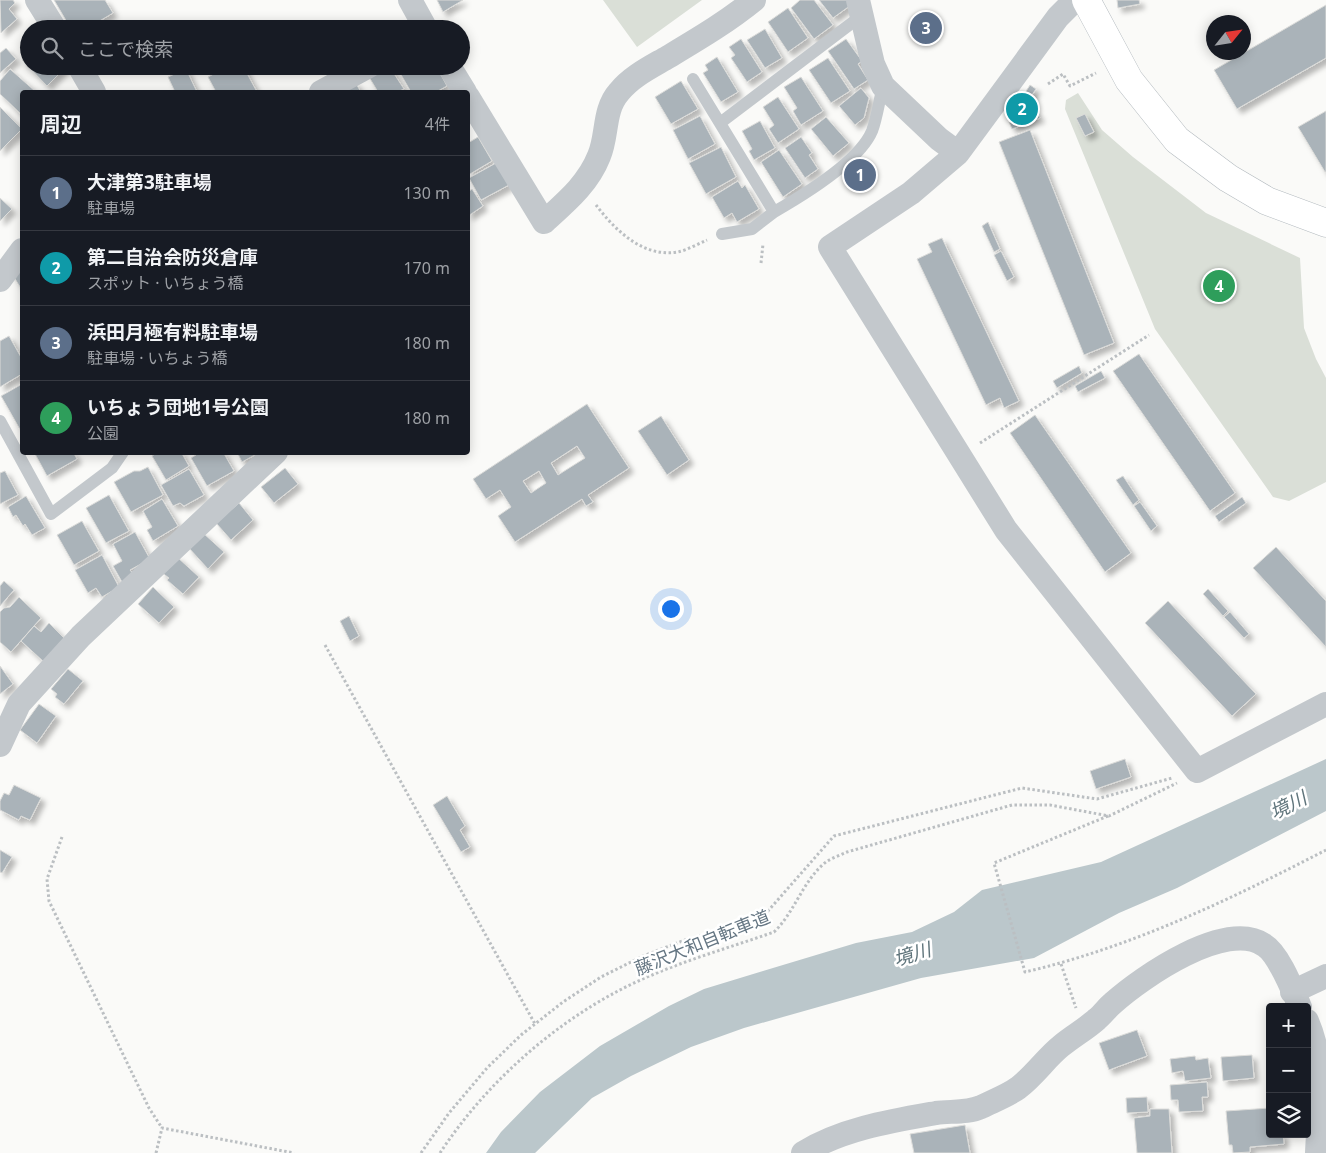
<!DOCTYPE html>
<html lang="ja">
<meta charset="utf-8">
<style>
:root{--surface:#171b24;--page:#242831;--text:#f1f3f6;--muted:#9ea1a6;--line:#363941;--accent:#e4572e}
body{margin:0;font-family:"Noto Sans","Noto Sans JP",sans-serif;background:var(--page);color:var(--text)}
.controls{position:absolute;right:15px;bottom:15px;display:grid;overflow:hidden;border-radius:5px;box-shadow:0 2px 12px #0003}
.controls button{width:45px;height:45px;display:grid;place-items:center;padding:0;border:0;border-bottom:1px solid var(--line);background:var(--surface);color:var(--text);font:25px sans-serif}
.compass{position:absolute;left:1206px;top:15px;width:45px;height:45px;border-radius:50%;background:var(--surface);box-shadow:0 2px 12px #0003;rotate:60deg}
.you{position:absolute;left:670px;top:608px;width:18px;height:18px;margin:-12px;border:4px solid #fff;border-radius:50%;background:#1a73e8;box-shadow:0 0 0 8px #1a73e833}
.badge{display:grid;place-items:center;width:32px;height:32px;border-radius:50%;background:var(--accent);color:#fff;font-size:16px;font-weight:700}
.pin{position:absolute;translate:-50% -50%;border:2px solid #fff;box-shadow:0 1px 5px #0006}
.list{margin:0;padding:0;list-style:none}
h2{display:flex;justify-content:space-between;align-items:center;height:65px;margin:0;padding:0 20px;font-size:21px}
h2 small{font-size:16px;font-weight:400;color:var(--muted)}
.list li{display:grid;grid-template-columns:32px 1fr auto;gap:15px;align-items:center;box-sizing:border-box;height:75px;padding:0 20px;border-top:1px solid var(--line)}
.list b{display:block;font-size:19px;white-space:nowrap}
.list p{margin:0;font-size:16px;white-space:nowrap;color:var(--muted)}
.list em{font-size:16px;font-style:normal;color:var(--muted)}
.icon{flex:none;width:28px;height:28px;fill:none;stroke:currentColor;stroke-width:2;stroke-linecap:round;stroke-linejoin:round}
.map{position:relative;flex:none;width:1326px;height:1153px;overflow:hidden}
.search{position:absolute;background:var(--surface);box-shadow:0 2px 12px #0003;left:20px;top:20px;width:450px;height:55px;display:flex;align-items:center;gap:12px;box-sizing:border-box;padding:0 18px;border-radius:28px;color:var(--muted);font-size:19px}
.panel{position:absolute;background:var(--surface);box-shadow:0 2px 12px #0003;left:20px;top:90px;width:450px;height:365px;border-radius:5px}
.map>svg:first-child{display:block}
.green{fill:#dadfd7}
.water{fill:#bbc7cb}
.building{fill:#aab3b9;stroke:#dcdcda;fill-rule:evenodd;filter:url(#shadow)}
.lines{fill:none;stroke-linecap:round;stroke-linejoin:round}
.secondary-casing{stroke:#b3babf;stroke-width:29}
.path{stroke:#bbbfc2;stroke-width:3;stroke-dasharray:2.5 2.5;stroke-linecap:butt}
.lane{stroke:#c3c8cc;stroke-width:12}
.street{stroke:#c3c8cc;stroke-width:24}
.secondary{stroke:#fff;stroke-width:28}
.labels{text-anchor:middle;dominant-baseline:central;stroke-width:5;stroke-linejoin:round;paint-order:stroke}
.street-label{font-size:18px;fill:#657683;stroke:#fff}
.water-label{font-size:19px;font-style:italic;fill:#60757c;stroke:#fff}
</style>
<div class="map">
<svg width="1326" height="1153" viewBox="0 0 1326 1153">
<defs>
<filter id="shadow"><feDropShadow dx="4.5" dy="4.5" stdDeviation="2.5" flood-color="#0004"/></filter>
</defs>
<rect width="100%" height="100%" fill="#fafaf8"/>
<path class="green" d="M603,0H702L637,47Z
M1078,93L1102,130L1133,157L1206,213L1300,258L1304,328L1316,359L1326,378V482L1289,501L1273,497L1155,329L1065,109L1066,100Z"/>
<path class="water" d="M1326,759V811L1177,888L1119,913L1034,958L921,978L744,1028L691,1047L631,1076L592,1098L535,1153H486L501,1132L540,1092L600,1046L669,1006L704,989L763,971L856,943L912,932L954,912L982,890L1101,862Z"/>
<path class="building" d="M0,0H13L15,3L9,9L17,19L1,33Z
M54,0H105L113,13L86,29H71Z
M437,0H463L443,12Z
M800,0H814L833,25L814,39L791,8Z
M819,0H847L851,5L833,18Z
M1117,0H1139L1140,4L1118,8Z
M1326,5V58L1237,109L1214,70Z
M788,8L808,38L788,52L768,22Z
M765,29L782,58L765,68L747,40Z
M741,39L762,72L747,82L731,58L735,55L729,47Z
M846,39L862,61L858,64L868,80L854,89L828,51Z
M6,48L16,59L0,73V53Z
M29,54V66H67L47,86L22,60Z
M717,57L738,92L721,102L703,73L708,70L705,65Z
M828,58L850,91L831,103L809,70Z
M229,66H243L257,92H216L208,77Z
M389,66L404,89L397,92H378L369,77Z
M396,66H436L447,86L436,92H411Z
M10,69L36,92H22V115L0,94V81Z
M186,69L197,92H175L168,77Z
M801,77L823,111L801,125L793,111L797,108L784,87Z
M681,81L698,109L671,124L655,97Z
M355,82L361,92H337Z
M1030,85L1036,89L1027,102L1021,99Z
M861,88L869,98L864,118L855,125L839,106Z
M778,97L799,129L778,143L769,129L774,125L763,107Z
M1023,104L1028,112L1022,115L1017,107Z
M0,107L22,129L0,151Z
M1036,111L1040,118L1012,129L1009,122Z
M1326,111V172H1325L1298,127Z
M1085,114L1094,132L1085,136L1076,118Z
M700,116L715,144L688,159L673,130Z
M826,117L849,143L833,156L811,129Z
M760,121L775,148L754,160L749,151L752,149L742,131Z
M1030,130L1114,343L1084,355L999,142Z
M478,137L492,161L470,174L468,169V143Z
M801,137L812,153L809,155L818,169L805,178L785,148Z
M721,147L736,177L706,194L689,163Z
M779,150L802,184L783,197L761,162Z
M496,163L509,185L481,200L469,178Z
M738,181L742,188L745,185L759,209L737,222L732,213L724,218L712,197Z
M472,189L483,206L468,216V192Z
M0,198L12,209L0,221Z
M988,222L1000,249L994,252L982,226Z
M942,238L1019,401L1004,408L1000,398L986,405L917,259L932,252L928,244Z
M1001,251L1014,277L1007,281L994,255Z
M22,261V286L20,287L9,269Z
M9,336L22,359V374L0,387V341Z
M1139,354L1235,493L1210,511L1113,371Z
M1079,366L1082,373L1057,388L1053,381Z
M1101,371L1105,378L1078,392L1075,386Z
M22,384V433L1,396Z
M587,404L629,468L588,495L593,502L586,506L582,499L515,542L498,516L511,507L500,490L486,499L473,479ZM577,446L585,458L558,475L551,463ZM539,471L546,483L531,493L523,481Z
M1035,415L1131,553L1105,572L1010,433Z
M661,416L689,460L667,475L638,431Z
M34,452H73L77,459L47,476Z
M158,452H181L189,466L166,480L152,456Z
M194,452H223L234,471L207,486L191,458L196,455Z
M237,452H260L242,462Z
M148,467L163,495L131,512L114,482L134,471H140Z
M285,468L298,484L274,503L261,487Z
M189,469L204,495L184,506L180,503L173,506L161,485Z
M5,471L18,495L0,504V473Z
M1123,476L1139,500L1133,505L1116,480Z
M109,495L129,531L106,543L86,508Z
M26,496L45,528L32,535L25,524L23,526L16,515L13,517L8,507Z
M1242,497L1246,503L1219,522L1215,516Z
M162,499L178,526L153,541L147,530L152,527L143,511Z
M1140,502L1157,526L1151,531L1134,506Z
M239,503L253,520L231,540L216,523Z
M82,521L99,551L74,565L57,535Z
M135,532L150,559L130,570L134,575L122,582L113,566L122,561L113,544Z
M202,532L224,552L208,569L188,547Z
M1276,547L1326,601V647L1253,568Z
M102,555L119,587L102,597L96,588L88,593L75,570Z
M176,556L199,577L183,594L167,580L169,578L161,572Z
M4,581L14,590L0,606V586Z
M153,587L174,607L159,623L138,604Z
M1208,589L1228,611L1223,616L1203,594Z
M19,597L41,618L11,652L0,642V612L4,608L10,607Z
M1168,601L1256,694L1232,716L1145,623Z
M1230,612L1249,634L1244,638L1224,617Z
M349,616L359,636L350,641L340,621Z
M49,623L64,638L44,662L21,641L34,626L41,632Z
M0,666L13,684L0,694Z
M68,669L83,681L64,704L55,697L57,694L51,689Z
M39,704L56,716L37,743L20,730Z
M1125,759L1131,777L1096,789L1090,771Z
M14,785L41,798L30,820L21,816L19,820L0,810V801L4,793L9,795Z
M447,796L465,826L460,830L470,847L461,852L433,805Z
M0,850L12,857L2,873L0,872Z
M1137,1030L1147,1056L1109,1070L1099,1043Z
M1252,1055L1254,1078L1223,1081L1221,1057Z
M1195,1056L1196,1060L1208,1058L1211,1078L1185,1081L1183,1071L1172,1073L1170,1059Z
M1207,1082L1208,1097H1202L1203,1111L1179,1112L1178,1100H1171L1170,1085Z
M1147,1097L1148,1112L1127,1113L1126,1098Z
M1270,1108V1134H1283L1284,1144L1250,1147V1152L1233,1153L1232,1145H1229L1226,1111Z
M1150,1109H1169L1172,1153H1137L1134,1118L1150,1116Z
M965,1125L970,1153H914L910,1134Z"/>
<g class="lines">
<g class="secondary-casing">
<path id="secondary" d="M1086,0L1129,80L1177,140L1228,178L1267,201L1326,223"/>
</g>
<path class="path" d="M1048,84L1063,74L1070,86L1096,73
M596,205C615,230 643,258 678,252C687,250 698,244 707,240
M761,263L763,244
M980,443L1149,335
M325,645L535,1024
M1108,816L994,863L1025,972C1132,947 1229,900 1326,850
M62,837L47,879L49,901L149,1108L162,1128
M1061,964L1076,1008
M156,1153L162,1128L294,1153
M421,1153L449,1113L487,1068L521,1035L563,1002L601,977L643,956L685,940L760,920L834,836L1022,788L1097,799L1172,778
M440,1153C484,1086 548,1028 618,991C667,965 723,950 774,932C795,912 803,880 826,862C832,858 840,855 847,852L1012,805H1050L1109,816L1177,783"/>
<path class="lane" d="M693,79L774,212C802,196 859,162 872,131C877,118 879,101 883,86
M720,123L861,16
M722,234L752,229L774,212
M0,421L51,514L112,468L123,452"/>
<path class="street" d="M37,0L55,29
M410,0L426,29
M858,0L873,64L883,86L939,139L958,153
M1075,0L1058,17L958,153L911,193L830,247L1006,530L1197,771L1326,704
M79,66L94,92
M449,66L465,92
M321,92L369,66
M468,97L544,222C566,202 588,184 599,156C608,135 603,110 619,92C632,76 651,67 668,57C698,39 727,22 754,0
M0,280L22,250
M0,745L19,704L81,636L276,452
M1292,992L1326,976
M1307,1021C1326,1065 1319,1107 1317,1153
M803,1153C842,1129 891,1121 936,1113C950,1111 968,1113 981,1107C993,1101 1007,1096 1018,1088C1035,1075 1046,1058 1061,1046C1073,1036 1086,1029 1097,1019C1103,1014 1107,1008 1113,1003C1142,977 1226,919 1264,945C1279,954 1293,991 1300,1007"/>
<use href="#secondary" class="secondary"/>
</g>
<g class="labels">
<g class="street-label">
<text transform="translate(702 942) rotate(-22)">藤沢大和自転車道</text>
</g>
<g class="water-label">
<text transform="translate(1288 805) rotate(-27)">境川</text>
<text transform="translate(912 954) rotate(-17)">境川</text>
</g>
</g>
</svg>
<div class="controls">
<button>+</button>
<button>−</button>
<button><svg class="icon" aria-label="layers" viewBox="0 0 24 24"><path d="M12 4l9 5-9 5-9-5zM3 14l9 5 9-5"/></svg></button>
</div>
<svg class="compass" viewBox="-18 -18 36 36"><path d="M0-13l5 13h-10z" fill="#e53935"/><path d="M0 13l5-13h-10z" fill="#9ea1a6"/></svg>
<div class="you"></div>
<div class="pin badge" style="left:860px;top:175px;background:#5c6f8a">1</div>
<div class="pin badge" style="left:1022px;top:109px;background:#0f9aa8">2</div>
<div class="pin badge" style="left:926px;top:28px;background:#5c6f8a">3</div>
<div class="pin badge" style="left:1219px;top:286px;background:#2e9e5b">4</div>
<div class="search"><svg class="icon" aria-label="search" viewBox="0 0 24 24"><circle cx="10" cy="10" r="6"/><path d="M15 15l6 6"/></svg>ここで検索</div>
<section class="panel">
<h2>周辺<small>4件</small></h2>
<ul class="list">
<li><span class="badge" style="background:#5c6f8a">1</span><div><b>大津第3駐車場</b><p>駐車場</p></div><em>130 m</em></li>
<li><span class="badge" style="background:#0f9aa8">2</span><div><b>第二自治会防災倉庫</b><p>スポット · いちょう橋</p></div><em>170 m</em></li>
<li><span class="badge" style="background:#5c6f8a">3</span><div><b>浜田月極有料駐車場</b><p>駐車場 · いちょう橋</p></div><em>180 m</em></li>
<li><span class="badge" style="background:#2e9e5b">4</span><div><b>いちょう団地1号公園</b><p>公園</p></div><em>180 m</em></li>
</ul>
</section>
</div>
